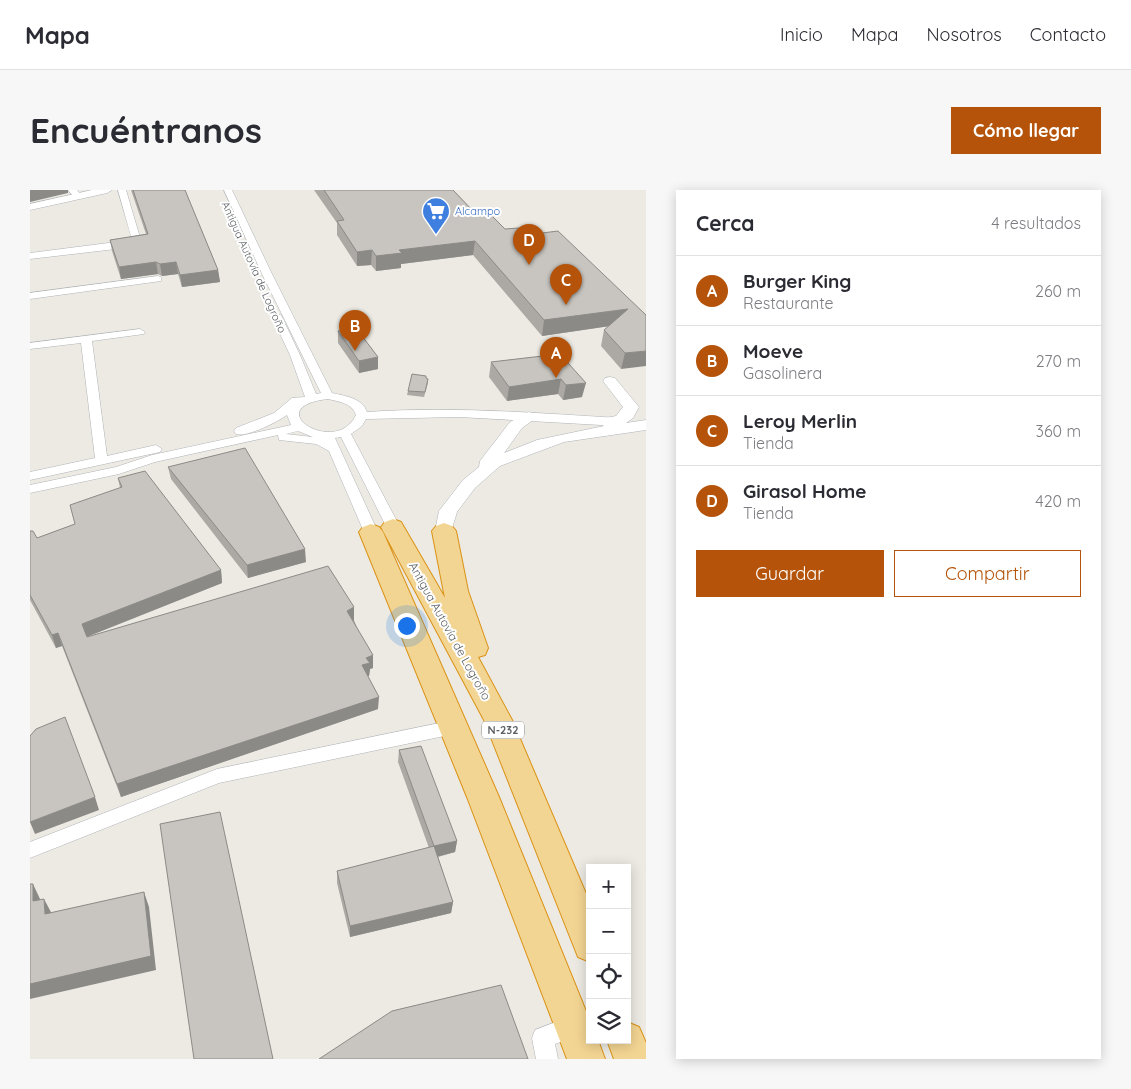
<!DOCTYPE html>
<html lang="es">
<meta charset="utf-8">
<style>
:root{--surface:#fff;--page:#f7f7f7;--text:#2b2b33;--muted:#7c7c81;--line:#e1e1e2;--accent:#b45309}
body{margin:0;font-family:Quicksand,sans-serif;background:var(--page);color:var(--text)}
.controls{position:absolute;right:15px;bottom:15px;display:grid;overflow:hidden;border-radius:0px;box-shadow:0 2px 12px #0003}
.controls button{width:45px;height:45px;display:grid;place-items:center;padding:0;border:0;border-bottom:1px solid var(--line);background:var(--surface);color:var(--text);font:25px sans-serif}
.you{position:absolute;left:376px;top:435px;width:18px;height:18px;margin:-12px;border:4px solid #fff;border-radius:50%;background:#1a73e8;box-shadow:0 0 0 8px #1a73e833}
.badge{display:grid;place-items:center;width:32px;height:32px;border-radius:50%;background:var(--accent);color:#fff;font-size:16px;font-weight:700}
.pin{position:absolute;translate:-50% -41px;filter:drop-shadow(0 1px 2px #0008)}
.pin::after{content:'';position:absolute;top:26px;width:18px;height:15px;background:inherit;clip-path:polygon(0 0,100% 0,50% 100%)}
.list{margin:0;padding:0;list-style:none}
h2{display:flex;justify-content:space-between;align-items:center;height:65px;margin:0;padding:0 20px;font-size:21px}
h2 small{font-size:16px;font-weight:400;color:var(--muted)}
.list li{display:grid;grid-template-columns:32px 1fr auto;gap:15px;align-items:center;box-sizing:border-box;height:70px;padding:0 20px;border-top:1px solid var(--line)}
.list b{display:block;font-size:19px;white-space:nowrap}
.list p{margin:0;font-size:16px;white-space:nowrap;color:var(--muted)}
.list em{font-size:16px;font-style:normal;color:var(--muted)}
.actions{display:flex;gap:10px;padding:15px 20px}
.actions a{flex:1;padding:11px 0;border:1px solid var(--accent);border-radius:0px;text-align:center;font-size:18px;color:var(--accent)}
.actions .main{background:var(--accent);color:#fff}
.icon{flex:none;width:28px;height:28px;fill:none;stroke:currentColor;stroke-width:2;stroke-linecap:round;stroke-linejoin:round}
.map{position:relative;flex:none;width:616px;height:869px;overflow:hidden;border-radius:0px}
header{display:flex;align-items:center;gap:30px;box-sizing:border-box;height:70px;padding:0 25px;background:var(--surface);border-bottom:1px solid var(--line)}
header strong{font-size:24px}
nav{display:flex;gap:28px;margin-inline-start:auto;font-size:18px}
.intro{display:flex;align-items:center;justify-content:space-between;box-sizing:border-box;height:120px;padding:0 30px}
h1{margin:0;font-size:35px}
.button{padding:12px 22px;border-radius:0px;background:var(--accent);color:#fff;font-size:18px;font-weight:700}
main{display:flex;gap:30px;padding:0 30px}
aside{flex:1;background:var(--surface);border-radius:0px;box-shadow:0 2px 12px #0003}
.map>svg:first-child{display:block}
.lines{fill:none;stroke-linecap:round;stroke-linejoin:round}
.street-casing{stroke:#b0b3b7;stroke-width:1}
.secondary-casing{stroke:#afb3b7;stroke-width:1}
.highway-casing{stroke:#da9215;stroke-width:2}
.street{fill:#fff;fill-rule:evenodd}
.secondary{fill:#fff;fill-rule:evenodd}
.highway{fill:#f3d593;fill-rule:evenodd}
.wall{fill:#aca9a5}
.shaded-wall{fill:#8c8a86}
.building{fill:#c8c5c0;stroke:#8c8a86}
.labels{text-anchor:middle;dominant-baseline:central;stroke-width:4;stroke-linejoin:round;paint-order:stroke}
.far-shop-label{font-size:11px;fill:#366cbe;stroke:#fff;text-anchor:start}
.far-street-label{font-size:11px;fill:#5b5f62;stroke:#fff}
.shield{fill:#fff;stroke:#8c8f91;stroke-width:1}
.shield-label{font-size:11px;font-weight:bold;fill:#5b5f62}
.street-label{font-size:12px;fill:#5b5f62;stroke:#fff}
</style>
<header>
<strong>Mapa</strong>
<nav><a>Inicio</a><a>Mapa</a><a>Nosotros</a><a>Contacto</a></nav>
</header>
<div class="intro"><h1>Encuéntranos</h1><a class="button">Cómo llegar</a></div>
<main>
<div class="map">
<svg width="616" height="869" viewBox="0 0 616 869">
<rect width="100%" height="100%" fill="#eceae3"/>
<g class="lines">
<g class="street-casing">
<path id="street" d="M38,0H47L52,6L45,8Z
M88,0H96L111,51L103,57L0,69V63L102,50Z
M194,0H202L242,84L302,203C316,206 332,208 337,222C421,216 505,223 589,228L595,232L589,236L429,227L336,229L332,236L321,244L370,337L368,340H358L311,247L305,248L348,342L346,345H336L334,342L299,261L286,254L249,250L248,245L125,272L89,284L0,303V295L86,277L122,265L261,235L257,225C247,232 218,247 206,244L204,241L206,238L244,223L262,208L275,207L260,165L242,127L243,125H251L252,127L270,165L286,204L291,203L232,84ZM298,209C310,212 322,213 326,225C306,268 227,217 298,209ZM268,241L283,247L256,244Z
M128,86L131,87V91L0,109V103Z
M110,139L115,142L114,144L62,151L77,266L126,255L132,259L130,262L0,290V282L65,268L51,153L0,159V153Z
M424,530L430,532L432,537L430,542L424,544L189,593L0,668V652L187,579Z
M544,825L552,828L555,836L552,844L525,854L528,869H506L502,848L505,840Z"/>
</g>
<g class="secondary-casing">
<path id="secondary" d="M62,0H82L77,3L0,20V14Z
M580,187L585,188L609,217L603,228L596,233L616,230V240L534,252L470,276L445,298L427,322L420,345L414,347L408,345L405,341L409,321L433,290L449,277L450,271L480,232L499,222L505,224L507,227L492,238L474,263L507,250L574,236L569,232L571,229L586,226L593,217L573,191L575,188Z"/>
</g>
<g class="highway-casing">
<path id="highway" d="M363,329L371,332L415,408L402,341L406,336L414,333L422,336L426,341L438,401L458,458L455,465L448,467L482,530L560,713V772L548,767L454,530L351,337L355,332Z
M341,334L349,337L353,342L469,607L560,831V850H568L575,869H537L437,607L329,342L333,337Z
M597,832L609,837L616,853V869H584L577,850H597Z"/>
</g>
<use href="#street" class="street"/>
<use href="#secondary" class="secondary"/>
<use href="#highway" class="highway"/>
</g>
<path class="wall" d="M101,0H155L188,80L190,92L152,97L148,84L132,86L128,84L91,89L82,61L80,50L116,44Z
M284,0H423L444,22L475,39L496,45L616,125L591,179L571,156L574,140L579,136L512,146L443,65L371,74V78L346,81L341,75L327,76L307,45V33Z
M308,141L348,167V179L329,183L308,153Z
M530,164L552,207L533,210L528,204L477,211L459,187L461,172Z
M396,188L398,193L394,207L377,205L378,201Z
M138,277L276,372L218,388L141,289Z
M88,288L191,380L192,393L57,447L324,430L343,478L340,479L339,486H338L348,519L91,607L32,456L26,458L0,410V341L7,348L45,334L90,298Z
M369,560L427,651L425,662L408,667L423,712L421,723L320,747L307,693V681L399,658L368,572Z"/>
<path class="shaded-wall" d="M0,0H38V3L0,12Z
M445,51L443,65L371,74V78L346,81V66L369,60Z
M342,60L341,75L327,76V62Z
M126,72L128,84L91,89L89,77Z
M146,72L148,84L132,86L130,74Z
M188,80L190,92L152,97L150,85Z
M598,119L594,134L512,146L514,130Z
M616,161V176L591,179L595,163Z
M348,167V179L329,183V171Z
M531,189L528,204L477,211L479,197Z
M556,193L552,207L533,210L536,195Z
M275,359L276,372L218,388L217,375Z
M191,380L192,393L56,447L52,434Z
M324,417V430L317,434V421Z
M28,443L32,456L26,458L22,445Z
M343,465V478L340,479L339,486L332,488V475L336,468Z
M349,507L348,519L91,607L87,594Z
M65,607L69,620L5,644L0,632Z
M427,651L425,662L402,668L404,656Z
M3,694L10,709L11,726L3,711Z
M114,702L119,717L126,780L0,809V794Z
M14,709L22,724H15Z
M423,712L421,723L320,747V736Z"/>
<path class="building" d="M103,0H155L188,80L150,85L146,72L130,74L126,72L89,77L80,50L118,44Z
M294,0H423L444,22L457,21L475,39L489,38L496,45L528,41L616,125V161L595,163L574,140L598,119L514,130L445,51L369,60L372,63L346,66L342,60L327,62L307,31L314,30Z
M326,138L348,167L329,171L308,141Z
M530,164L556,193L536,195L531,189L479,197L461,172Z
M382,184L396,186V188L398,189L395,202L378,201Z
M215,258L275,359L217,375L138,277Z
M115,281L191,380L52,434L57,447L298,376L324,417L317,421L343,465L336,468L340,473L332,475L349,507L87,594L28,443L22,445L0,405V341H3L7,348L45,334L40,315L92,297L88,288Z
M35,527L65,607L0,632V546L6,539Z
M391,556L427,651L404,656L369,560Z
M190,622L243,869H164L130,634Z
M404,656L423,712L320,736L307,681Z
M0,694H3V711L14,709L15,724L114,702L121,766L0,794Z
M471,795L498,869H289L362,821Z"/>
<defs>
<g id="supermarket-pin" transform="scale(1.4375)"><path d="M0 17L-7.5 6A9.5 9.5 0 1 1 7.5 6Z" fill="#3f7fe0" stroke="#fff"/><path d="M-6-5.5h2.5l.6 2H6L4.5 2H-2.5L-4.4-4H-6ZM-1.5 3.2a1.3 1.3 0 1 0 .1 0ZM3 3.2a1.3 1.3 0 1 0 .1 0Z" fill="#fff"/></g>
</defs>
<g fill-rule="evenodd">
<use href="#supermarket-pin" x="406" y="21"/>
</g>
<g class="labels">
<g class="far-shop-label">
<text x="425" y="21">Alcampo</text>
</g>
<g class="far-street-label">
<text transform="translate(224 77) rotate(66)">Antigua Autovía de Logroño</text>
</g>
<rect class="shield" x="452" y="531.5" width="42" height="17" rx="4"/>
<g class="shield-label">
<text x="473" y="540">N-232</text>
</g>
<g class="street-label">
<text transform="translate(420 441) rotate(61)">Antigua Autovía de Logroño</text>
</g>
</g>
</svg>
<div class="controls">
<button>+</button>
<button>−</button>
<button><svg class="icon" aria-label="locate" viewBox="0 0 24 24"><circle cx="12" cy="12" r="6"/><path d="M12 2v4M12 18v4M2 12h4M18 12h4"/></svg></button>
<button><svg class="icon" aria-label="layers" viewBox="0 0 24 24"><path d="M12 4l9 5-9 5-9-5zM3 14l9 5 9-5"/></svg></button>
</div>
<div class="you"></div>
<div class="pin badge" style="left:526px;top:188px">A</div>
<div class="pin badge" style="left:325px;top:161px">B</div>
<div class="pin badge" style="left:536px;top:115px">C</div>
<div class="pin badge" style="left:499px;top:75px">D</div>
</div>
<aside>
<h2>Cerca<small>4 resultados</small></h2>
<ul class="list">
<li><span class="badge">A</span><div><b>Burger King</b><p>Restaurante</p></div><em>260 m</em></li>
<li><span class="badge">B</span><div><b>Moeve</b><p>Gasolinera</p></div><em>270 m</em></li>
<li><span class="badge">C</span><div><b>Leroy Merlin</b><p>Tienda</p></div><em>360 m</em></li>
<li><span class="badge">D</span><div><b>Girasol Home</b><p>Tienda</p></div><em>420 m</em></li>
</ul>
<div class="actions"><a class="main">Guardar</a><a>Compartir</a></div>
</aside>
</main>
